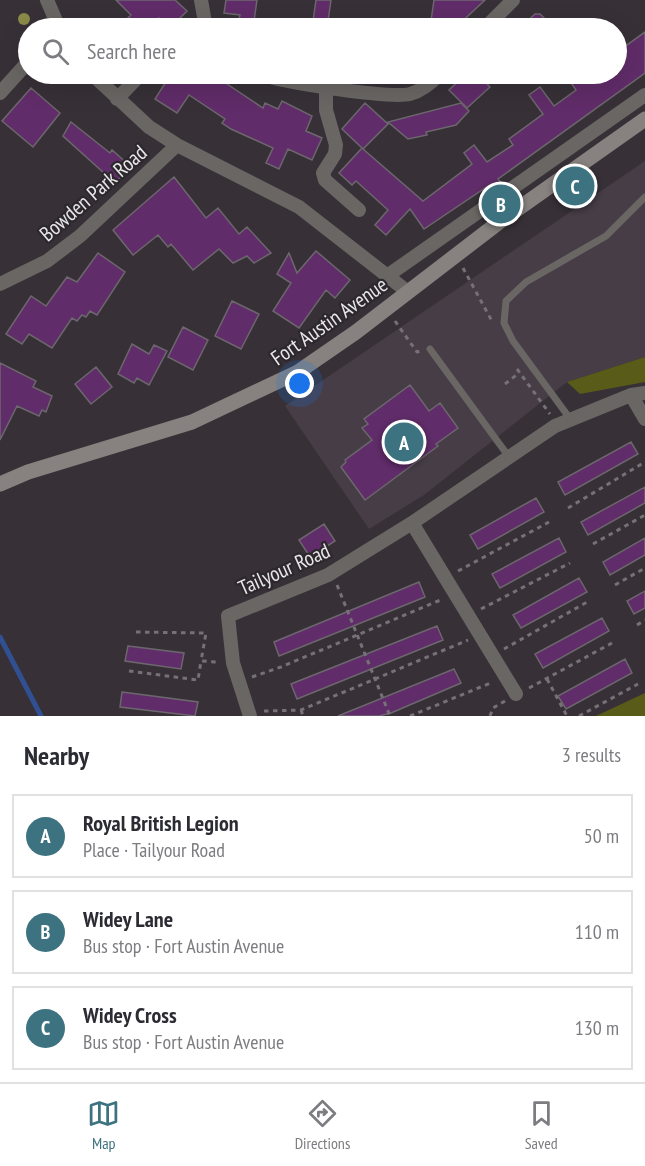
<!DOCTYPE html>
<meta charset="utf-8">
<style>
:root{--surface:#fff;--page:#f7f7f7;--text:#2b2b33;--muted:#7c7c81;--line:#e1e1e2;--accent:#3d7380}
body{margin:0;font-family:"PT Sans Narrow",sans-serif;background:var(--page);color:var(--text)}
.you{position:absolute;left:300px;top:384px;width:21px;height:21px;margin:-15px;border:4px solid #fff;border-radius:50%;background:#1a73e8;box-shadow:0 0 0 9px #1a73e833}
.badge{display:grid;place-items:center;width:39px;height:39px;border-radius:50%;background:var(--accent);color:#fff;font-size:20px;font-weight:700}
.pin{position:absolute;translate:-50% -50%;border:3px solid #fff;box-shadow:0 2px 6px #0006}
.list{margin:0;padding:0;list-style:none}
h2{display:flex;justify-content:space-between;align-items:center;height:78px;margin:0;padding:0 24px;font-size:26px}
h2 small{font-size:20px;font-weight:400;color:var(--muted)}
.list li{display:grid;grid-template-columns:39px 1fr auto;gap:18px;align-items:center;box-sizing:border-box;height:84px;margin:0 12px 12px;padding:0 12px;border:2px solid var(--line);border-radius:0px}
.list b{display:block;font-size:22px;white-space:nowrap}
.list p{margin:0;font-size:20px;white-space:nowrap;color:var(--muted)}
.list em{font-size:20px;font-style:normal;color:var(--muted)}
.icon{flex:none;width:33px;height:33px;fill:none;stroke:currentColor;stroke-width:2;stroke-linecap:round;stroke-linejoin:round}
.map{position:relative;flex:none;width:645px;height:716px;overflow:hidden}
.search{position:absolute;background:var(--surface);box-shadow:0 6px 24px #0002;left:18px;right:18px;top:18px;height:66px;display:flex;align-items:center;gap:15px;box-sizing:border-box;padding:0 21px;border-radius:33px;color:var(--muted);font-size:22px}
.sheet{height:366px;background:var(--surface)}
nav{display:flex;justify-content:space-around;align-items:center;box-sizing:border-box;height:84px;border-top:2px solid var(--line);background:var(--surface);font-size:16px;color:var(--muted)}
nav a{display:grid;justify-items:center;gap:3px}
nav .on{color:var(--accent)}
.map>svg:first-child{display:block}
.built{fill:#463d47}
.green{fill:#595b18}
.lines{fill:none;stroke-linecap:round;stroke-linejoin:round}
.stream{stroke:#315092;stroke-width:5}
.building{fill:#602c69;stroke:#6c676d;stroke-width:1.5}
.path{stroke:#767176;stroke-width:3;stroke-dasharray:4.5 4.5;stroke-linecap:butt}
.lane{stroke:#696664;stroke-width:7}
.street{stroke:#696664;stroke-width:14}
.secondary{stroke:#87827f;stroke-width:15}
.tree{fill:#8a8a49}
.labels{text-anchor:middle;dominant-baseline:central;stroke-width:4.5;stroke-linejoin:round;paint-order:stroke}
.street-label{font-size:21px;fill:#e9e6e9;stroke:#2c282d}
</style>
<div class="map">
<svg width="645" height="716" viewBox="0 0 645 716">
<rect width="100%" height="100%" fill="#373137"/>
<path class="built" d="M645,161V357L567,382L424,495L369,529L285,406Z"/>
<path class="green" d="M645,357V382L580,394L567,382Z
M645,693V716H596Z"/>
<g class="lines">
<path class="stream" d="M0,637L41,716"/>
</g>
<path class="building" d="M116,0H175L187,11L170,28L159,18L147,28H118L131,15Z
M226,0H257L253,28H237L240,15L224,13Z
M316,0H331L327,28H312Z
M434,0H485L455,28H430Z
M535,14H540L554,28H520Z
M645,32V73L498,179L502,184L492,191L488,186L424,229L410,209L386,235L375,225L388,210L356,181L352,185L339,173L362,148L342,129L365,103L388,124L363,149L423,201L472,164L464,153L474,145L487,162L513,145L509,139L543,114L529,95L540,87L554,106L576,90L565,74H616V53Z
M171,74H212L263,108L265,103L278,109L282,101L312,116L306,131L322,138L312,160L288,149L279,169L266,163L273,148L231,129L222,123L225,119L189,95L177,113L155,99Z
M466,74L473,80L478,75L490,87L467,108L449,90Z
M31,88L60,113L33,147L2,121Z
M461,103L469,111L456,125L426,132L427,135L408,139L388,122Z
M71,122L110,153L112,150L130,166L115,183L63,136Z
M174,177L206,218L218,208L239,234L247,227L271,253L254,263L247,256L233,263L219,249L193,270L171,244L168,247L158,235L133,255L113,230Z
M316,251L350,280L335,298L326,290L299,328L273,311L291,283L277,274L289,253L297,273Z
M98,253L125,272L97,315L90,311L86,317L82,315L77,321L72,318L52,348L29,334L22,344L6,334L31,296L46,306L67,277L77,282Z
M232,301L259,314L241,349L215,336Z
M183,327L208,340L193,370L168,357Z
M132,344L149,354L154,345L167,351L149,385L137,378L134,383L118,374Z
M0,363L36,381L33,387L52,396L46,412L42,410L39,416L17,406L0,440Z
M96,367L112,387L91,404L75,384Z
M410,385L429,411L440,403L458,428L436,444L438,446L365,500L341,467L346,462L345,460L372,440L362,428L368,424L364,419Z
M631,442L638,454L565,495L558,482Z
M645,487V503L588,535L581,522Z
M536,498L544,512L478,549L470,535Z
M324,524L335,541L310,557L299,540Z
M559,538L566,552L500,588L492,574Z
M645,538V555L610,575L603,562Z
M579,578L587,592L521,628L513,615Z
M419,582L425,597L279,656L274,642Z
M645,591V608L634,614L627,601Z
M602,618L609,631L543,668L535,654Z
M437,626L443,640L297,699L291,684Z
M128,646L184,653L181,669L125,661Z
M625,659L632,673L566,709L558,696Z
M454,669L461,683L391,713L379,716H338Z
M122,692L198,702L195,716L120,707Z"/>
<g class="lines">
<path class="path" d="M463,268L493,323
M395,321L417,352L420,351
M517,369L550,414
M505,384L519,373
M568,508L645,462
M593,544L645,515
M458,571L549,522
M337,585L390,716
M615,585L645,568
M481,609L570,563
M637,625L645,620
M136,632L206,633L201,661
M504,649L589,601
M129,671L198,680L201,661L217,662
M252,677L281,667L443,599
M547,679L567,716
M529,688L612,643
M301,710L303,716
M264,711L301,710L468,640
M410,716L493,682
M490,716L493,708L505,701
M579,716L638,684"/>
<path class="lane" d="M430,349L509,457
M571,420L513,341L504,323L506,301L526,282L606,236L645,197"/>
<path class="street" d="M47,0L59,28
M201,0L206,28
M485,28L513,0
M92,74L149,127L177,145L299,207L408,292
M260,74C282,82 389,99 410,94C422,91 433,81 440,74
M326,87V110L336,145L335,154L323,173L325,180L359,210
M0,93L28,62
M117,99L141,74
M387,276L645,95
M0,284L47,261L80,236L177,145
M631,395L645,419
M412,523L516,694
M250,716L233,663L228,616L328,575L412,523L555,426L631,395L645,393"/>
<path class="secondary" d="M0,484L28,472L192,422L298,372L356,332L498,223L645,119"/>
</g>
<circle class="tree" cx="24" cy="19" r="6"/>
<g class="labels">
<g class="street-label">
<text transform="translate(93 193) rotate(-41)">Bowden Park Road</text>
<text transform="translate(329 321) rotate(-35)">Fort Austin Avenue</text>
<text transform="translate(284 569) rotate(-24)">Tailyour Road</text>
</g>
</g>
</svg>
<div class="you"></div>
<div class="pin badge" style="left:404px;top:442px">A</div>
<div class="pin badge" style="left:501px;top:204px">B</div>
<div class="pin badge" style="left:575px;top:186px">C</div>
<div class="search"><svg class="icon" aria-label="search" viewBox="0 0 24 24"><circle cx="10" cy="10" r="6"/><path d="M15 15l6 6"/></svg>Search here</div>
</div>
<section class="sheet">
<h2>Nearby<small>3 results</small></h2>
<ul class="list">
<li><span class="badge">A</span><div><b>Royal British Legion</b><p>Place · Tailyour Road</p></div><em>50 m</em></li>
<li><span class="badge">B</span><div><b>Widey Lane</b><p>Bus stop · Fort Austin Avenue</p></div><em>110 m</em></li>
<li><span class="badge">C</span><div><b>Widey Cross</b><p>Bus stop · Fort Austin Avenue</p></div><em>130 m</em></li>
</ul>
</section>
<nav>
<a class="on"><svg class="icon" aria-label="map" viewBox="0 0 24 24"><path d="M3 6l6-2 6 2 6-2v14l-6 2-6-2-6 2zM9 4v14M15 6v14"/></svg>Map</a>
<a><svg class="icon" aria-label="directions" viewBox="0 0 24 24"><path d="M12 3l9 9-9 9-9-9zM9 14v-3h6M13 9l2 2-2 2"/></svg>Directions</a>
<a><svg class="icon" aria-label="saved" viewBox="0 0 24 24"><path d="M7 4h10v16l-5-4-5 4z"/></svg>Saved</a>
</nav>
